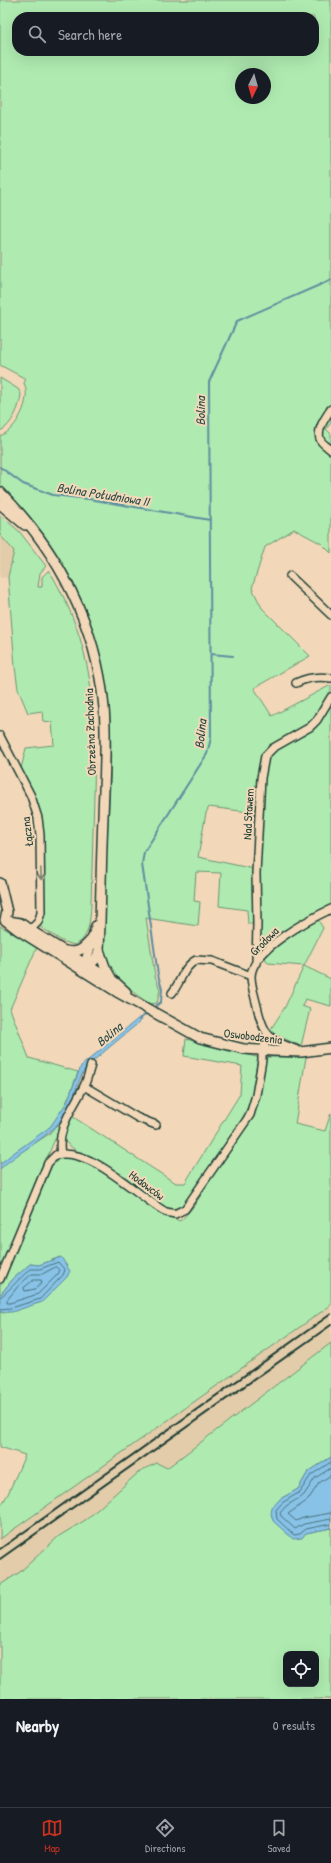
<!DOCTYPE html>
<meta charset="utf-8">
<style>
:root{--surface:#171b24;--page:#242831;--text:#f1f3f6;--muted:#9ea1a6;--line:#363941;--accent:#c8321e}
body{margin:0;font-family:"Patrick Hand",sans-serif;background:var(--page);color:var(--text)}
.controls{position:absolute;right:12px;bottom:12px;display:grid;overflow:hidden;border-radius:8px;box-shadow:0 4px 16px #0002}
.controls button{width:36px;height:36px;display:grid;place-items:center;padding:0;border:0;border-bottom:1px solid var(--line);background:var(--surface);color:var(--text);font:20px sans-serif}
.compass{position:absolute;left:235px;top:68px;width:36px;height:36px;border-radius:50%;background:var(--surface);box-shadow:0 4px 16px #0002;rotate:185deg}
.list{margin:0;padding:0;list-style:none}
h2{display:flex;justify-content:space-between;align-items:center;height:52px;margin:0;padding:0 16px;font-size:17px}
h2 small{font-size:13px;font-weight:400;color:var(--muted)}
.icon{flex:none;width:22px;height:22px;fill:none;stroke:currentColor;stroke-width:2;stroke-linecap:round;stroke-linejoin:round}
.map{position:relative;flex:none;width:331px;height:1699px;overflow:hidden}
.search{position:absolute;background:var(--surface);box-shadow:0 4px 16px #0002;left:12px;right:12px;top:12px;height:44px;display:flex;align-items:center;gap:10px;box-sizing:border-box;padding:0 14px;border-radius:16px;color:var(--muted);font-size:15px}
.sheet{height:108px;background:var(--surface)}
nav{display:flex;justify-content:space-around;align-items:center;box-sizing:border-box;height:56px;border-top:1px solid var(--line);background:var(--surface);font-size:11px;color:var(--muted)}
nav a{display:grid;justify-items:center;gap:2px}
nav .on{color:var(--accent)}
.map>svg:first-child{display:block}
.built{fill:#e3cca9}
.green{fill:#afebb1;stroke:#679472;fill-rule:evenodd}
.water{fill:#88c2e7;stroke:#5e8d9f}
.lines{fill:none;stroke-linecap:round;stroke-linejoin:round}
.shore{stroke:#49727c;stroke-width:1}
.stream{stroke:#5e8d9f;stroke-width:2}
.street-casing{stroke:#1f3d34;stroke-width:10}
.secondary-casing{stroke:#1f3d34;stroke-width:12}
.street{stroke:#f2d8b9;stroke-width:7}
.secondary{stroke:#f2d8b9;stroke-width:9}
.rail{stroke:#1f3d34;stroke-width:2}
.oneway{stroke:#7e8370}
.labels{text-anchor:middle;dominant-baseline:central;stroke-width:4;stroke-linejoin:round;paint-order:stroke}
.street-label{font-size:12px;fill:#1f3d34;stroke:#f2d8b9}
.water-label{font-size:13px;font-style:italic;fill:#2a4a46;stroke:#f2d8b9}
</style>
<div class="map">
<svg width="331" height="1699" viewBox="0 0 331 1699">
<rect width="100%" height="100%" fill="#f2d8b9"/>
<filter id="ink" filterUnits="userSpaceOnUse"><feTurbulence type="fractalNoise" baseFrequency=".025" numOctaves="2"/><feDisplacementMap in="SourceGraphic" scale="8" xChannelSelector="R" yChannelSelector="G"/><feConvolveMatrix kernelMatrix="1 2 1 2 8 2 1 2 1" color-interpolation-filters="sRGB"/></filter>
<g filter="url(#ink)">
<path class="built" d="M0,535L14,551L8,577L0,578Z
M331,1298V1343L167,1468L0,1588V1538Z"/>
<path class="green" d="M0,0H331V423L326,429L331,434V553L322,544L294,529L265,547L252,588L262,608L310,656L254,688L272,716L331,685V907L283,931L258,957H252L254,924H248L247,910L219,906L221,873L196,872L194,901L200,902L198,926L146,918L155,976L160,990L157,1003L150,1004C130,991 103,971 101,945C101,939 102,931 103,924C104,907 106,890 106,873C107,818 114,761 109,706C101,623 62,542 0,485V436C17,430 32,399 24,383L26,379L0,365ZM17,17H314V51H17ZM241,74H265V98H241ZM209,807L257,813L254,869L198,857L206,813Z
M0,378L18,389L21,394C20,406 12,426 0,431Z
M0,515L19,531L46,566L40,573L38,587H42V577L49,570C95,647 96,709 94,795C93,832 92,868 91,905C90,918 90,940 74,945L62,941L39,926L43,920L45,907L43,844L27,779L21,769L26,748L54,745L52,722L43,721L42,711L28,713L18,689L15,667L8,577L14,551L0,535Z
M318,920L323,928L304,966L331,979V1006L305,999L302,1006L310,1009L301,1046L269,1032L285,1007L304,966L268,963L265,958L283,940Z
M0,926L37,947L10,1009L29,1058L78,1072C71,1091 65,1112 50,1127C35,1141 15,1150 0,1164Z
M186,1039L260,1058L252,1098L239,1125L186,1202L181,1206L173,1209L164,1207L123,1175L75,1150L63,1140L55,1139L0,1270V1169L9,1160L49,1134L67,1113L166,1177L176,1183H185L240,1094L242,1066L184,1056Z
M267,1057H306L295,1124L325,1131L331,1113V1305L0,1539V1507L8,1494L25,1455L0,1447V1312L4,1313L42,1302L67,1277V1266L60,1257L39,1265L30,1264L13,1279L0,1295V1286L52,1162L58,1158L65,1157L82,1160L118,1181L156,1211L180,1221C197,1207 206,1184 218,1166C228,1149 244,1134 252,1116C260,1097 263,1076 267,1057Z
M331,1343V1457L308,1472L298,1489L280,1499L306,1533L331,1528V1699H0V1585L20,1572L59,1536L87,1519L140,1471L157,1463L167,1468ZM286,1654H316V1684H286Z"/>
<path class="water" d="M140,1017L142,1020L87,1066C76,1081 75,1101 64,1116C48,1139 20,1150 0,1169V1164L12,1154L50,1127L67,1102L81,1066Z
M61,1257L70,1271L67,1277L42,1302L12,1312H0V1295L13,1279L30,1264L39,1265Z
M331,1457V1528L306,1533L302,1538L293,1539L273,1521L271,1514L272,1508L280,1499L298,1489L308,1472Z"/>
<g class="lines">
<path class="shore" d="M56,1267L59,1270V1273L38,1294L10,1303H7V1300L19,1285L32,1274H42Z
M34,1280H41L42,1283L35,1289L25,1291L24,1288Z
M0,1297C4,1296 24,1273 31,1269H40L58,1262L65,1270L63,1275L40,1299L11,1308L0,1309
M331,1462L311,1475L300,1492L282,1503L276,1510L277,1519L294,1535L300,1534L306,1529L331,1524
M331,1468L315,1478L304,1495L286,1506L280,1513L281,1516L295,1529L304,1524L331,1519
M331,1475L319,1483L308,1500L288,1514L296,1521L303,1518L331,1513"/>
<path class="stream" d="M0,467L23,484L53,495L89,499L210,520
M211,654L233,656
M153,1008L161,1002L162,989L158,975L142,864L144,852L207,754L211,738L209,382L237,321L331,280
M139,1020L148,1012"/>
<g class="street-casing">
<path id="street" d="M331,409C326,417 315,431 321,441C323,444 328,447 331,450
M290,576L331,615
M296,683C308,677 318,676 331,678
M0,736L31,796L38,818L40,835L41,913L38,922L30,930
M256,963L257,924L256,873L261,778L265,756L273,748L310,727L317,720L331,697
M172,993C181,982 183,967 196,960L212,961L251,976
M297,1050C269,1039 264,1037 257,1006C255,997 251,986 251,976C252,949 310,919 331,909
M84,1086L138,1118L156,1125
M61,1154C56,1128 73,1109 84,1086C87,1080 89,1072 91,1065
M0,1279L48,1163L56,1155C91,1146 138,1197 166,1212L175,1214L185,1209L250,1115L256,1095L262,1060V1051L267,1040V1035"/>
</g>
<g class="secondary-casing">
<path id="secondary" d="M0,492C58,550 97,626 104,708C107,744 104,781 103,817C101,862 101,906 99,950C96,966 86,967 72,963
M0,504L25,525
M0,883L7,912L5,920
M5,920L18,930L117,992L200,1038L244,1049L273,1051L301,1052L331,1048
M8,921L20,923L30,930L115,982L126,992
M99,950L105,967L111,978
M66,951C79,954 84,948 92,939
M88,970L86,961L96,926"/>
</g>
<use href="#street" class="street"/>
<use href="#secondary" class="secondary"/>
<path class="rail" d="M0,1549L331,1314
M0,1559L331,1325"/>
</g>
<defs><path id="oneway-shaft" d="M-6 0H5M1.5-3L5.5 0L1.5 3" fill="none" stroke-width="1.6" stroke-linecap="round" stroke-linejoin="round"/></defs>
<use class="oneway" href="#oneway-shaft" transform="translate(41 874) rotate(88)"/>
</g>
<g class="labels">
<g class="street-label">
<text transform="translate(90 732) rotate(-92)">Obrzeżna Zachodnia</text>
<text transform="translate(248 814) rotate(-87)">Nad Stawem</text>
<text transform="translate(27 832) rotate(-97)">Łączna</text>
<text transform="translate(264 941) rotate(-45)">Grodowa</text>
<text transform="translate(253 1036) rotate(7)">Oswobodzenia</text>
<text transform="translate(147 1185) rotate(37)">Hodowców</text>
</g>
<g class="water-label">
<text transform="translate(200 411) rotate(-90)">Bolina</text>
<text transform="translate(103 494) rotate(9)">Bolina Południowa II</text>
<text transform="translate(200 734) rotate(-84)">Bolina</text>
<text transform="translate(109 1034) rotate(-40)">Bolina</text>
</g>
</g>
</svg>
<div class="controls">
<button><svg class="icon" aria-label="locate" viewBox="0 0 24 24"><circle cx="12" cy="12" r="6"/><path d="M12 2v4M12 18v4M2 12h4M18 12h4"/></svg></button>
</div>
<svg class="compass" viewBox="-18 -18 36 36"><path d="M0-13l5 13h-10z" fill="#e53935"/><path d="M0 13l5-13h-10z" fill="#9ea1a6"/></svg>
<div class="search"><svg class="icon" aria-label="search" viewBox="0 0 24 24"><circle cx="10" cy="10" r="6"/><path d="M15 15l6 6"/></svg>Search here</div>
</div>
<section class="sheet">
<h2>Nearby<small>0 results</small></h2>
<ul class="list">
</ul>
</section>
<nav>
<a class="on"><svg class="icon" aria-label="map" viewBox="0 0 24 24"><path d="M3 6l6-2 6 2 6-2v14l-6 2-6-2-6 2zM9 4v14M15 6v14"/></svg>Map</a>
<a><svg class="icon" aria-label="directions" viewBox="0 0 24 24"><path d="M12 3l9 9-9 9-9-9zM9 14v-3h6M13 9l2 2-2 2"/></svg>Directions</a>
<a><svg class="icon" aria-label="saved" viewBox="0 0 24 24"><path d="M7 4h10v16l-5-4-5 4z"/></svg>Saved</a>
</nav>
